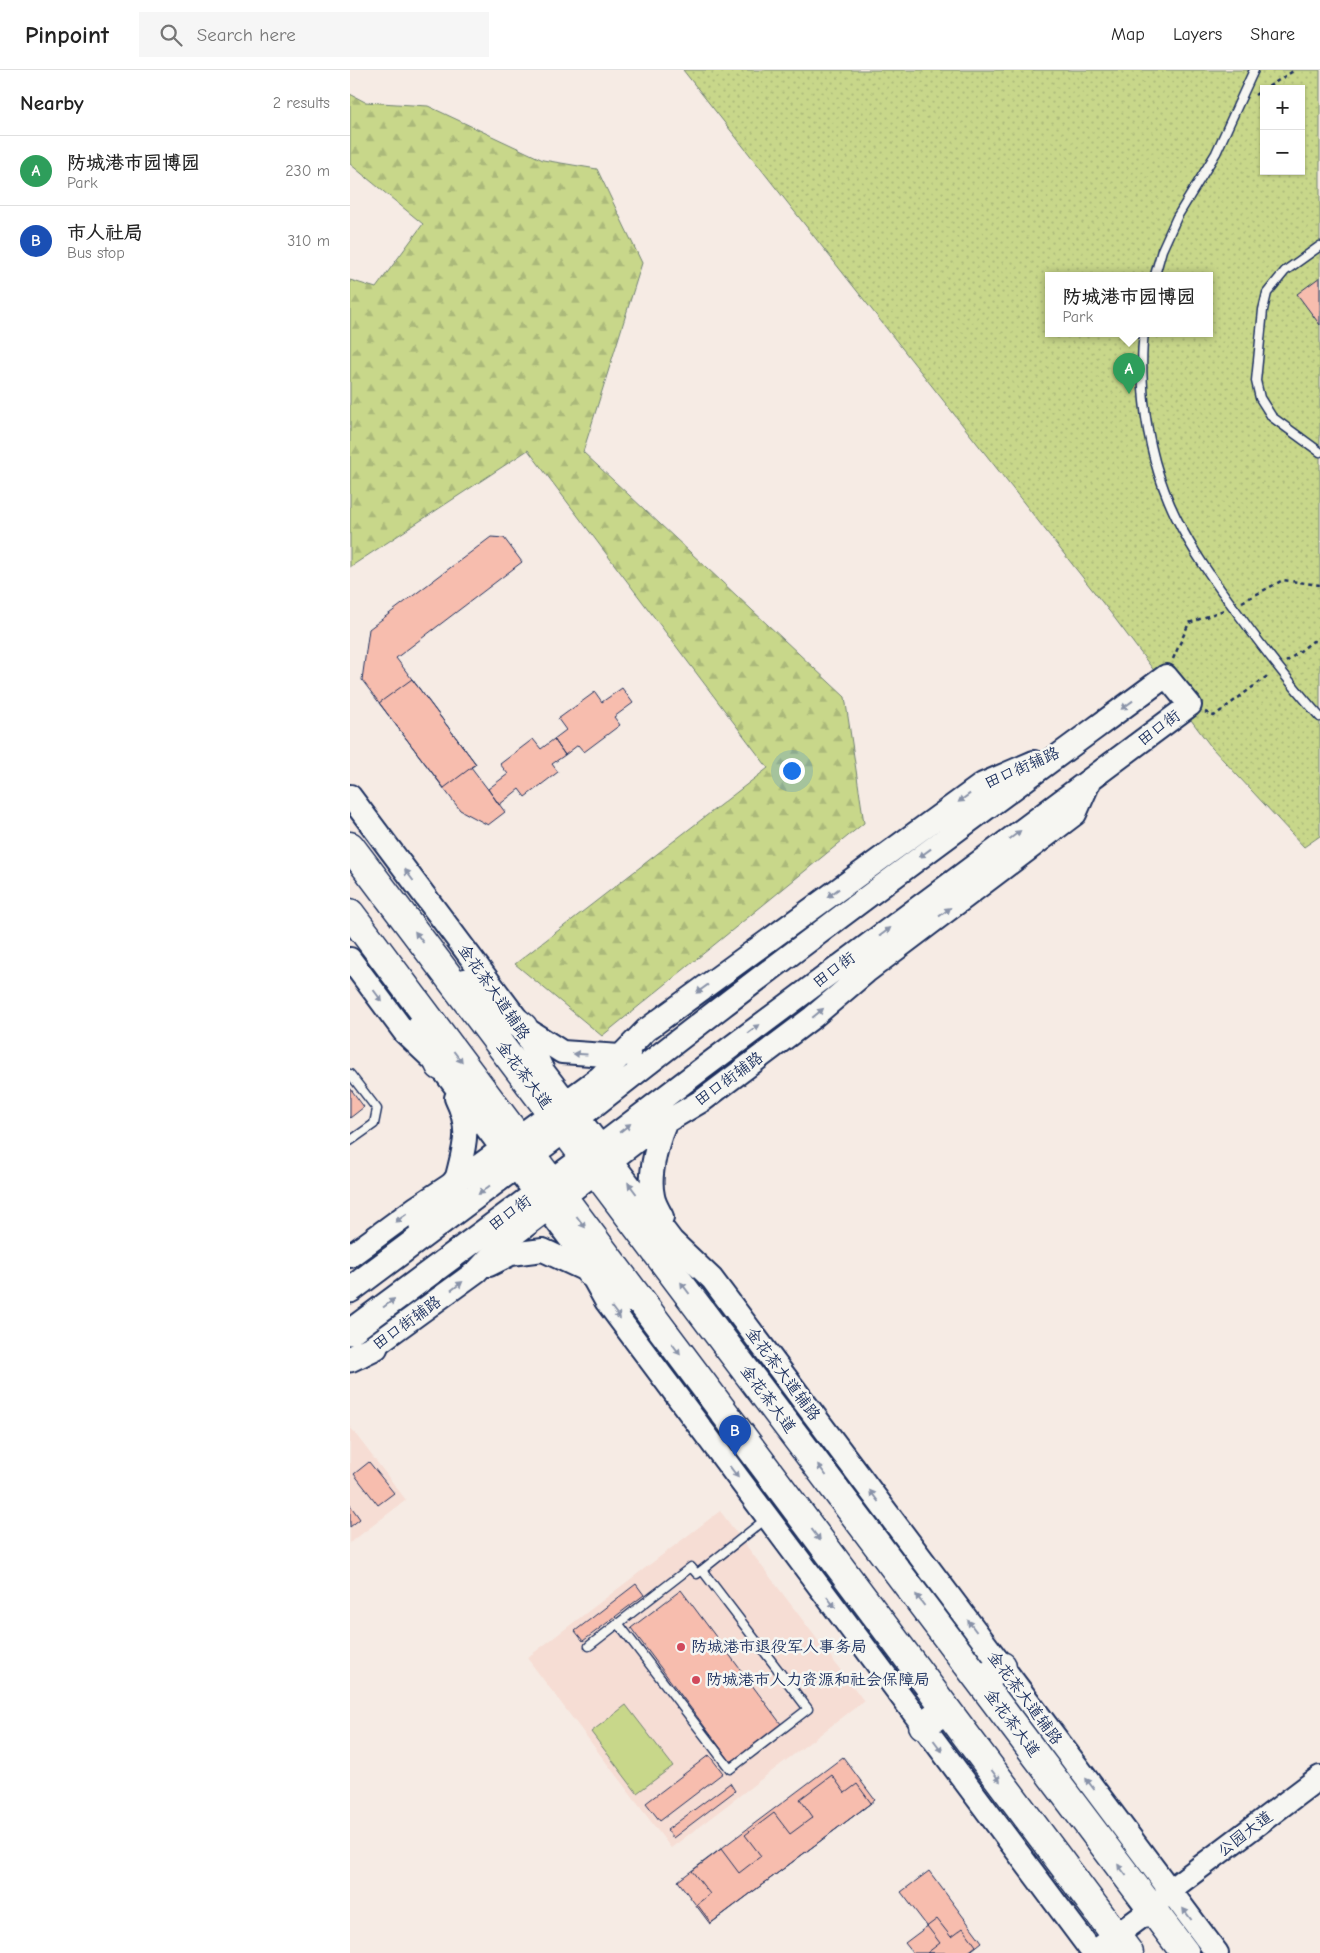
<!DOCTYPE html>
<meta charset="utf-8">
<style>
:root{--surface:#fff;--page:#f6f6f6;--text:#222;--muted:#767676;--line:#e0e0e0;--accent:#2563eb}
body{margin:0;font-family:"Comic Neue","LXGW WenKai TC",sans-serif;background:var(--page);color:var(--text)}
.controls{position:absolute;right:15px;top:15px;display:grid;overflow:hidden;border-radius:0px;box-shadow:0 1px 4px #0004}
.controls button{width:45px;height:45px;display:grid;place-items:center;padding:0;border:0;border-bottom:1px solid var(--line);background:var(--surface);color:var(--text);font:25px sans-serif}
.you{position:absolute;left:441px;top:700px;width:18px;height:18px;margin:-12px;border:4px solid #fff;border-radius:50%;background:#1a73e8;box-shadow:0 0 0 8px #1a73e833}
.badge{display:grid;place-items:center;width:32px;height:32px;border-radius:50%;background:var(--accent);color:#fff;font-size:16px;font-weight:700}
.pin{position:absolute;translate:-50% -41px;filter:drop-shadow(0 1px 2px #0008)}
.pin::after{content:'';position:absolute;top:26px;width:18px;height:15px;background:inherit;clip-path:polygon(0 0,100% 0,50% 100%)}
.popup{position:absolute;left:695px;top:202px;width:168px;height:65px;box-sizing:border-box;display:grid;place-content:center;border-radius:0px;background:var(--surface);filter:drop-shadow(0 1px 4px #0005);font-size:16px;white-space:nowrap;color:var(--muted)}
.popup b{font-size:19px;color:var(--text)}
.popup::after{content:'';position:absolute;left:50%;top:100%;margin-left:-10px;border:10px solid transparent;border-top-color:var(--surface)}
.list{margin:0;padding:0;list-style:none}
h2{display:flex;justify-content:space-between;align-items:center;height:65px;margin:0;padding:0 20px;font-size:21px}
h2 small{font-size:16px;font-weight:400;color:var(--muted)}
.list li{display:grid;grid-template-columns:32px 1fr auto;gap:15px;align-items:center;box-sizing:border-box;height:70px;padding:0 20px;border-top:1px solid var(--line)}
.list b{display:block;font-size:19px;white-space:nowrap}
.list p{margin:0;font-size:16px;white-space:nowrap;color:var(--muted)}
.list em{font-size:16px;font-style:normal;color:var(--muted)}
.icon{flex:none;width:28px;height:28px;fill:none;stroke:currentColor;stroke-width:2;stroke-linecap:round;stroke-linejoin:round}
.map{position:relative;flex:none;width:970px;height:1883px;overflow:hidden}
header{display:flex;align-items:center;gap:30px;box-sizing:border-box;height:70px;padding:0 25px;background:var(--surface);border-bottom:1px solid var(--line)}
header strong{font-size:24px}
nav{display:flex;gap:28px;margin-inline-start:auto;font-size:18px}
.search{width:350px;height:45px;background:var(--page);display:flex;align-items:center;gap:12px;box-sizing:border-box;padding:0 18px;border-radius:0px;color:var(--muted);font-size:19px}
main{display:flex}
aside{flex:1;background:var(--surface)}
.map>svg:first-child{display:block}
.built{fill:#f6ddd4}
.forest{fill:url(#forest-firs);stroke:#728374}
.park{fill:url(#park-dots);stroke:#728374;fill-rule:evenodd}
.pitch{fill:#c8d78a;stroke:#728374}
.building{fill:#f7bdae;stroke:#1b2f5e}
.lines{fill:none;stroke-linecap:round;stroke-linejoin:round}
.lane-casing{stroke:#1b2f5e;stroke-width:11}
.secondary-casing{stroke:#1b2f5e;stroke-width:26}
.primary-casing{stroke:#1b2f5e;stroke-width:29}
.highway-casing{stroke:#1b2f5e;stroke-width:31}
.path{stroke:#1b2f5e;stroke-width:2.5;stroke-dasharray:4 4;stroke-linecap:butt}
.lane{stroke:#f6f6f2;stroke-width:8}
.secondary{stroke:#f6f6f2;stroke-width:22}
.primary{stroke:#f6f6f2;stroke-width:25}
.highway{stroke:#f6f6f2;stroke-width:28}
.oneway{fill:#8892a8}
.poi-dot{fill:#d1495b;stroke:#f6f6f2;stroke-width:2}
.labels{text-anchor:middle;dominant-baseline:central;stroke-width:5;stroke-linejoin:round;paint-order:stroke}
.street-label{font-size:16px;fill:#1b2f5e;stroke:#f6f6f2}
.poi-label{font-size:16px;fill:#1b2f5e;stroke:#f6f6f2;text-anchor:start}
</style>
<header>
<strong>Pinpoint</strong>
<div class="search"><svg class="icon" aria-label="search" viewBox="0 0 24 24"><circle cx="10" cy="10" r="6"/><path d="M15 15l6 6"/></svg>Search here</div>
<nav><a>Map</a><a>Layers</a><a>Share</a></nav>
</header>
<main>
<aside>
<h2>Nearby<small>2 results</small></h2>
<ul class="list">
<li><span class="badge" style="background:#2e9e5b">A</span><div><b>防城港市园博园</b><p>Park</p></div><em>230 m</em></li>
<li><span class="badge" style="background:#1a4fb4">B</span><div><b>市人社局</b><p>Bus stop</p></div><em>310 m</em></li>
</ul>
</aside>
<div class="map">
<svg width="970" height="1883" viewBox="0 0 970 1883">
<defs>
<pattern id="forest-firs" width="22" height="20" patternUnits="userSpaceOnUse" patternTransform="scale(1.25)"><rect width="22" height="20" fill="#c8d78a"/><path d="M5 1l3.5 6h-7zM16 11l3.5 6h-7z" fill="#abb97a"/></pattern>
<pattern id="park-dots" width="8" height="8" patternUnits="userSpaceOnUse" patternTransform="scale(1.25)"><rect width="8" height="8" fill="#c8d78a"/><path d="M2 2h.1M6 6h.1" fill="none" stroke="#abb97a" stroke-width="1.8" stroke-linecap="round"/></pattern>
</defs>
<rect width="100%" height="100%" fill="#f6ebe4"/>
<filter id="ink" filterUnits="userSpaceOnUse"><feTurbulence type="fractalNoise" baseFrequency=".02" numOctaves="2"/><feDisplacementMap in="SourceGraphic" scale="10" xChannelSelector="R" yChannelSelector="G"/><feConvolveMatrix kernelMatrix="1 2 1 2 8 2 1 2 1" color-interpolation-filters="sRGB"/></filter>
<g filter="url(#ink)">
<path class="built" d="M0,1357L56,1430L0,1473Z
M370,1441L514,1631L321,1778L177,1588Z"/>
<path class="forest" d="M0,24L15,32L78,36L193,90L247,99L292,193L233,382L495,627L514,753L252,966L165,894L418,698L178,380L0,497V210L26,218L73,154L0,94Z"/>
<path class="park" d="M333,0H970V766L954,777L862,678L763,546ZM914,19H951V101H914ZM699,205H859V263H699Z"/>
<path class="pitch" d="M276,1635L323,1696L287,1723L241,1662Z"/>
<path class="building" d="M970,207V255L947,224Z
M141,467L154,468L172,492L46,588L126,694L121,697L155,742L138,755L110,740L12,610L19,559Z
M62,609L126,694L94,718L29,633Z
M272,618L283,633L264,647L270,655L234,682L228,675L215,685L204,669L216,660L208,649L245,622L252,632Z
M183,669L191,679L204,669L215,685L202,694L208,702L175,727L169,719L149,735L138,719L158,704L150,694Z
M0,1018L14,1037L0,1048Z
M19,1392L44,1423L28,1435L4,1404Z
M0,1435L10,1449L0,1457Z
M286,1514L294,1525L233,1571L225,1561Z
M331,1520L431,1654L381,1692L281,1558Z
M359,1685L373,1703L310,1751L296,1733Z
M493,1687L525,1730L360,1854L328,1811Z
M482,1705L495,1723L507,1714L521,1733L361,1853L347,1834L360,1824L342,1801L371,1779L389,1803L411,1786L395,1765L424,1743L440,1764L463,1747L450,1729Z
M380,1713L385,1721L323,1768L317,1760Z
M579,1801L632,1872L618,1883H577L590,1873L551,1822Z
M587,1849L601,1867L613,1858L626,1876L617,1883H563L555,1873Z"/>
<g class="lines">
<g class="lane-casing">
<path id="lane" d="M970,176L935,201L917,223L913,240L906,311L910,328L922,347L970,382
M805,205L812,180L827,147L866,83L904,0
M794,263C791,285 792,308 794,331C803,423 838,477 892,549C917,583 942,616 970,647
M0,1004L27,1039L24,1054L0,1071
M268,1553L380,1699L458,1639L352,1500
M239,1576L341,1497L347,1504L417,1448"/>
</g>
<g class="secondary-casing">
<path id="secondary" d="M0,726L173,957L193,1001L322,1171L362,1209L867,1883
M0,889L55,963L90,996L226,1177L256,1231L743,1883
M173,957L212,982L270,986L279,984
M106,1028C122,1061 114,1077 106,1111
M215,1059C411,903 614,755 816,606L840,635L353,998L236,1087
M312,1147C309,1141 304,1133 303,1126C298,1104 308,1066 319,1046
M0,1186L67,1137L123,1100L250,1007L296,960L633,714L684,692
M139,1195L161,1184L193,1180L240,1202
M10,1286L127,1201L153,1173L297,1063L353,1030L463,947L516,902L725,744L740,710
M752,1876L802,1839L820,1820L970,1707"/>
</g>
<g class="primary-casing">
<path id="primary" d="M72,1156L106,1111
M0,1220L215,1059
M0,1262L236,1087
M0,1289L25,1277"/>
</g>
<g class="highway-casing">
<path id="highway" d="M0,776L835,1883
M0,843L779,1883
M116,913L173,957
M72,957L90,996
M240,1202L279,1228
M631,1612L652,1596
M573,1655L596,1639"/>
</g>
<path class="path" d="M905,25L945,0
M892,532L933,510L970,515
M823,589L839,553L874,540
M936,592L963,571L970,572
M855,642L864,646L920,604"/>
<use href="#lane" class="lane"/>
<use href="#secondary" class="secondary"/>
<use href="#primary" class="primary"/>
<use href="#highway" class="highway"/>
</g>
<defs><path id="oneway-solid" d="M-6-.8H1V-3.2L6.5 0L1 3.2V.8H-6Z" transform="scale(1.25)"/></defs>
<g class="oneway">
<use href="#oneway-solid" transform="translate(777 635) rotate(144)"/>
<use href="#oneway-solid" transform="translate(614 728) rotate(144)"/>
<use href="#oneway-solid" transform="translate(665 765) rotate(-37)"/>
<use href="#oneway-solid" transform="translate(575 783) rotate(144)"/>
<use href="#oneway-solid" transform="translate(59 805) rotate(-127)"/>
<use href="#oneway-solid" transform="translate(483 823) rotate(144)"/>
<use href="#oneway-solid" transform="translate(595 842) rotate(-37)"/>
<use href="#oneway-solid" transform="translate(535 862) rotate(-37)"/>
<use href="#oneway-solid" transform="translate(69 867) rotate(-127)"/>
<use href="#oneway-solid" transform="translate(352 919) rotate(144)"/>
<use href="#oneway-solid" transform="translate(28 926) rotate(53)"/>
<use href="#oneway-solid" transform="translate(468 943) rotate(-40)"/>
<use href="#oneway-solid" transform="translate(404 959) rotate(-37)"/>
<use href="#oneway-solid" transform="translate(230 984) rotate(-176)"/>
<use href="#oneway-solid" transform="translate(108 987) rotate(53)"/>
<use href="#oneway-solid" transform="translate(275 1058) rotate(-38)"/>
<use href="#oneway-solid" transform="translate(282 1118) rotate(-127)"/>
<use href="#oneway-solid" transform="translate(134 1120) rotate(143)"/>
<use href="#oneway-solid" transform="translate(51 1148) rotate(144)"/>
<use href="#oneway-solid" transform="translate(231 1152) rotate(53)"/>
<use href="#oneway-solid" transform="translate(107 1216) rotate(-37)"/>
<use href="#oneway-solid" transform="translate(335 1218) rotate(-127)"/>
<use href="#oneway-solid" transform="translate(39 1233) rotate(-37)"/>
<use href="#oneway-solid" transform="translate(266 1243) rotate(53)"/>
<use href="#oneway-solid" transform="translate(326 1279) rotate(53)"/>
<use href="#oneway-solid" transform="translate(472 1400) rotate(-127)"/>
<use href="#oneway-solid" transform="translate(384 1402) rotate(53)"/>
<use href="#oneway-solid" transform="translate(524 1426) rotate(-127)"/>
<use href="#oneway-solid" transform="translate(466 1465) rotate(53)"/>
<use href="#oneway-solid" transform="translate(570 1530) rotate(-127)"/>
<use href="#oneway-solid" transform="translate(481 1532) rotate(53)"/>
<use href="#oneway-solid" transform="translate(622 1556) rotate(-127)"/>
<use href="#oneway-solid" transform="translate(588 1676) rotate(53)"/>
<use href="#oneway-solid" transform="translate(646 1706) rotate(53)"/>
<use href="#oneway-solid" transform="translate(740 1714) rotate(-127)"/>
<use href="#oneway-solid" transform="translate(772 1800) rotate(-127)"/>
<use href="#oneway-solid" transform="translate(837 1844) rotate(-127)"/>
</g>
</g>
<g class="poi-dot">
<circle cx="331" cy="1577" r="5"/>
<circle cx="346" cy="1610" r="5"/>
</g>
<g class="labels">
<g class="street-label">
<text transform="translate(809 658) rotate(-37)">田口街</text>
<text transform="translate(672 698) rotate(-24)">田口街辅路</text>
<text transform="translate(484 900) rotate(-37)">田口街</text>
<text transform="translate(144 922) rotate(55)">金花茶大道辅路</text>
<text transform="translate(174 1005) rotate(53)">金花茶大道</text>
<text transform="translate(379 1009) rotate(-36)">田口街辅路</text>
<text transform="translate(160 1143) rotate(-36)">田口街</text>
<text transform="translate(57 1253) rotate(-36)">田口街辅路</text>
<text transform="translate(433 1304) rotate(53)">金花茶大道辅路</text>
<text transform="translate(418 1329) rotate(53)">金花茶大道</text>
<text transform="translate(675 1628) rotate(53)">金花茶大道辅路</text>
<text transform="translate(662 1653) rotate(53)">金花茶大道</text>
<text transform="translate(895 1764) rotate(-37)">公园大道</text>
</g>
<g class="poi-label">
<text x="341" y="1577">防城港市退役军人事务局</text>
<text x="356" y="1610">防城港市人力资源和社会保障局</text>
</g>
</g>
</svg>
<div class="controls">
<button>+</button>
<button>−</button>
</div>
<div class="you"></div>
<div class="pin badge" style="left:779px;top:324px;background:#2e9e5b">A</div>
<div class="popup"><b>防城港市园博园</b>Park</div>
<div class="pin badge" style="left:385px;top:1386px;background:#1a4fb4">B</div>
</div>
</main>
